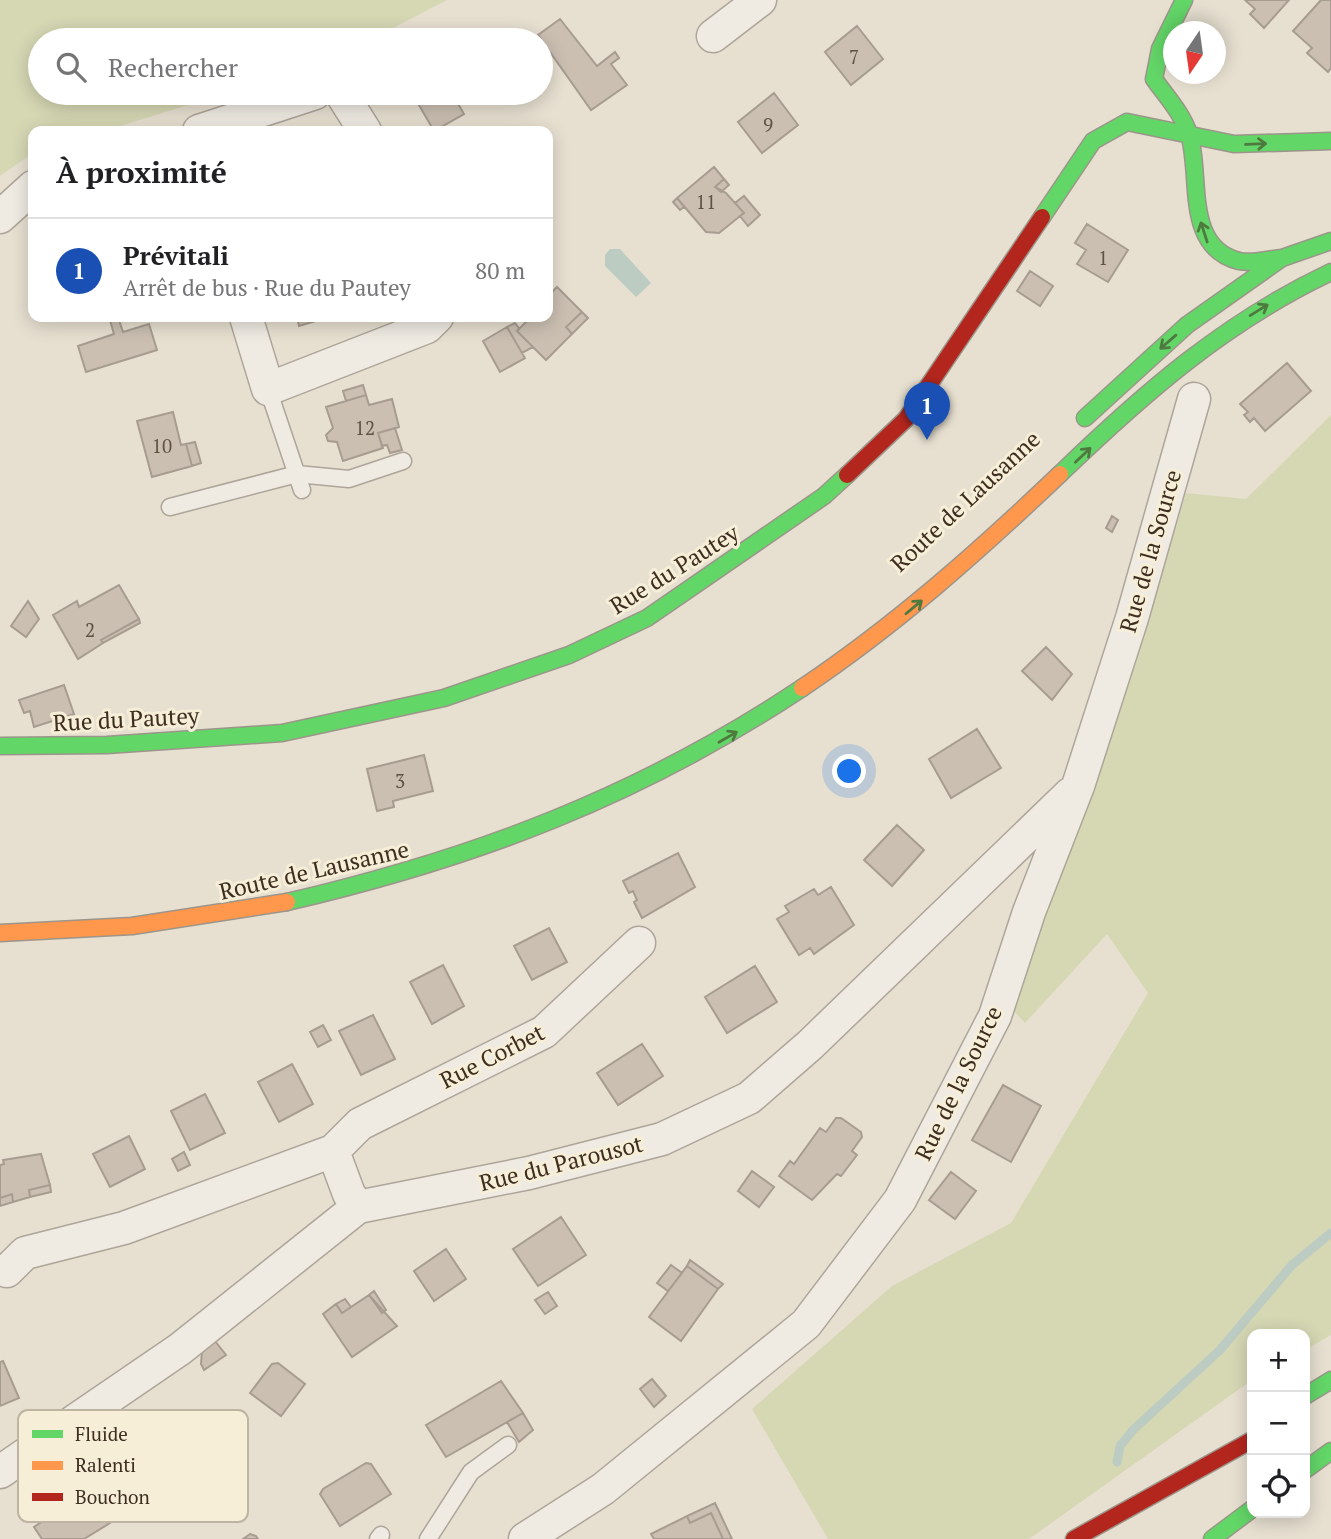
<!DOCTYPE html>
<html lang="fr">
<meta charset="utf-8">
<style>
:root{--surface:#fff;--page:#f2f2f2;--text:#202124;--muted:#757577;--line:#e0e0e0;--accent:#786c5e}
body{margin:0;font-family:"PT Serif",serif;background:var(--page);color:var(--text)}
.controls{position:absolute;right:21px;bottom:21px;display:grid;overflow:hidden;border-radius:14px;box-shadow:0 4px 18px #0003}
.controls button{width:63px;height:63px;display:grid;place-items:center;padding:0;border:0;border-bottom:2px solid var(--line);background:var(--surface);color:var(--text);font:35px sans-serif}
.compass{position:absolute;left:1163px;top:21px;width:63px;height:63px;border-radius:50%;background:var(--surface);box-shadow:0 4px 18px #0003;rotate:193deg}
.you{position:absolute;left:850px;top:772px;width:24px;height:24px;margin:-18px;border:5px solid #fff;border-radius:50%;background:#1a73e8;box-shadow:0 0 0 10px #1a73e833}
.badge{display:grid;place-items:center;width:46px;height:46px;border-radius:50%;background:var(--accent);color:#fff;font-size:23px;font-weight:700}
.pin{position:absolute;translate:-50% -58px;filter:drop-shadow(0 2px 4px #0008)}
.pin::after{content:'';position:absolute;top:37px;width:24px;height:21px;background:inherit;clip-path:polygon(0 0,100% 0,50% 100%)}
.list{margin:0;padding:0;list-style:none}
h2{display:flex;justify-content:space-between;align-items:center;height:91px;margin:0;padding:0 28px;font-size:30px}
h2 small{font-size:23px;font-weight:400;color:var(--muted)}
.list li{display:grid;grid-template-columns:46px 1fr auto;gap:21px;align-items:center;box-sizing:border-box;height:105px;padding:0 28px;border-top:2px solid var(--line)}
.list b{display:block;font-size:26px;white-space:nowrap}
.list p{margin:0;font-size:23px;white-space:nowrap;color:var(--muted)}
.list em{font-size:23px;font-style:normal;color:var(--muted)}
.icon{flex:none;width:38px;height:38px;fill:none;stroke:currentColor;stroke-width:2;stroke-linecap:round;stroke-linejoin:round}
.map{position:relative;flex:none;width:1331px;height:1539px;overflow:hidden}
.search{position:absolute;background:var(--surface);box-shadow:0 4px 18px #0003;left:28px;top:28px;width:525px;height:77px;display:flex;align-items:center;gap:18px;box-sizing:border-box;padding:0 24px;border-radius:38px;color:var(--muted);font-size:26px}
.panel{position:absolute;background:var(--surface);box-shadow:0 4px 18px #0003;left:28px;top:126px;width:525px;height:196px;border-radius:14px}
.map>svg:first-child{display:block}
.green{fill:#d6d7b3}
.water{fill:#bcccc2}
.lines{fill:none;stroke-linecap:round;stroke-linejoin:round}
.stream{stroke:#bcccc2;stroke-width:9}
.building{fill:#cbbfb2;stroke:#a89c90;stroke-width:2}
.lane-casing{stroke:#ada599;stroke-width:19}
.street-casing{stroke:#ada599;stroke-width:35}
.fast-casing{stroke:#9c958a;stroke-width:19}
.slow-casing{stroke:#9c958a;stroke-width:19}
.jam-casing{stroke:#9c958a;stroke-width:19}
.lane{stroke:#efebe3;stroke-width:16}
.street{stroke:#efebe3;stroke-width:32}
.fast{stroke:#63d668;stroke-width:16}
.slow{stroke:#ff974d;stroke-width:16}
.jam{stroke:#b3261e;stroke-width:16}
.oneway{stroke:#4e7a40}
.labels{text-anchor:middle;dominant-baseline:central;stroke-width:6;stroke-linejoin:round;paint-order:stroke}
.number-label{font-size:19px;fill:#605244}
.street-label{font-size:23px;fill:#3d2e20;stroke:#f7eed8}
.key{fill:#f7eed8;stroke:#bfb4a1;stroke-width:2}
.key-label{font-size:19px;fill:#3d2e20}
</style>
<div class="map">
<svg width="1331" height="1539" viewBox="0 0 1331 1539">
<rect width="100%" height="100%" fill="#e7e0d1"/>
<path class="green" d="M0,0H447L370,40H40V93H227L104,131H33V153L0,176Z
M1331,415V1335L1305,1350V1334H1252V1380L1029,1539H828L752,1409L892,1286L1011,1223L1148,993L1107,934L1025,1023L1010,1007L1146,623L1186,493L1246,499Z"/>
<path class="water" d="M610,249H620L651,283L636,297L605,266V255Z"/>
<g class="lines">
<path class="stream" d="M1117,1462L1120,1446L1133,1430L1220,1350L1292,1265L1331,1233"/>
</g>
<path class="building" d="M1245,0H1289L1264,28L1250,14L1255,9Z
M1321,0H1331V68L1328,72L1307,53L1312,48L1293,31Z
M560,19L597,66L615,52L619,58L611,64L627,85L591,110L538,35Z
M857,26L883,59L851,85L825,52Z
M412,93H452L464,114L434,131Z
M774,93L798,125L762,153L738,122Z
M714,167L724,179L715,187L726,193L744,213L719,233L706,232L677,198Z
M724,179L729,185L721,192L715,187Z
M744,196L760,215L748,226L740,216L744,213L735,203Z
M677,198L684,207L680,210L673,202Z
M1087,224L1128,250L1108,282L1077,264L1086,250L1075,243Z
M1030,271L1053,286L1040,306L1017,291Z
M557,287L582,312L566,327L572,334L546,360L517,331L531,317H548V296Z
M582,312L588,318L572,334L566,327Z
M109,317H118L123,332L149,324L157,350L86,372L78,346L114,334Z
M297,317H329L299,326Z
M515,323L519,328L517,331L533,347L522,353L507,327Z
M507,327L525,358L500,372L483,341Z
M1287,363L1311,391L1265,431L1254,418L1250,422L1244,415L1248,412L1240,404Z
M363,385L366,395L346,401L343,391Z
M366,395L369,405L392,399L399,427L378,433L383,448L343,461L337,442L328,441L326,435L333,428L326,407Z
M173,412L181,445L186,444L192,466L152,477L137,421Z
M395,428L402,450L390,453L387,445L382,446L378,433Z
M195,442L201,463L192,466L186,444Z
M1112,516L1118,520L1112,532L1106,528Z
M119,585L139,619L101,640L103,643L78,659L53,615L77,601L79,607Z
M28,601L39,619L26,637L11,626Z
M139,619L140,623L103,643L101,640Z
M1046,647L1072,674L1052,700L1022,671Z
M64,685L74,714L34,727L30,711L24,713L19,700Z
M977,729L1001,768L951,798L929,759Z
M424,755L433,791L393,801L394,807L377,811L367,769Z
M897,825L924,850L892,886L864,860Z
M678,853L695,887L642,918L634,902L637,900L633,891L629,893L623,881Z
M831,887L854,925L814,954L810,948L799,955L777,919L789,912L785,906L814,889L818,895Z
M549,928L567,962L532,980L514,946Z
M443,965L464,1006L432,1024L410,982Z
M755,966L777,1002L727,1033L705,997Z
M373,1015L395,1059L361,1075L339,1031Z
M323,1025L331,1040L318,1047L310,1032Z
M642,1044L663,1076L618,1105L597,1073Z
M292,1064L313,1104L279,1122L258,1082Z
M1003,1085L1041,1106L1011,1162L972,1140Z
M205,1094L225,1133L190,1150L171,1111Z
M836,1118H841L861,1132L862,1137L852,1151L857,1155L841,1176L837,1174L812,1200L779,1176L790,1161L794,1164L820,1128L826,1132Z
M129,1136L145,1169L110,1187L93,1154Z
M184,1152L190,1165L178,1171L172,1159Z
M41,1154L50,1185L29,1190L30,1197L13,1202L12,1194L0,1198V1165L4,1164L3,1160Z
M752,1171L774,1187L759,1207L738,1191Z
M951,1172L976,1191L955,1219L929,1200Z
M50,1185L51,1192L30,1197L29,1190Z
M12,1194L13,1202L0,1206V1198Z
M561,1217L586,1255L538,1286L513,1249Z
M446,1249L466,1279L434,1301L414,1271Z
M690,1260L723,1284L718,1289L687,1266Z
M671,1265L682,1273L668,1291L657,1283Z
M687,1266L718,1289L681,1341L649,1317Z
M374,1291L386,1310L382,1313L369,1295Z
M548,1292L557,1306L545,1314L535,1300Z
M369,1295L397,1326L352,1357L323,1314L336,1304L342,1313Z
M345,1299L351,1307L342,1313L336,1304Z
M215,1341L226,1355L204,1370L201,1364L202,1351Z
M3,1361L19,1398L0,1406V1362Z
M278,1363L305,1384L281,1416L250,1393L272,1364Z
M652,1379L666,1396L654,1407L640,1389Z
M501,1381L523,1413L446,1457L426,1425Z
M523,1413L533,1430L519,1442L507,1422Z
M366,1463L371,1464L391,1494L340,1526L320,1494L323,1489Z
M105,1479L122,1505L106,1516L110,1523L84,1539H42L34,1527L49,1517L46,1512L86,1485L90,1489Z
M715,1503L732,1539H723L711,1513L690,1523L687,1516Z
M711,1513L723,1539H654L651,1534L687,1516L690,1523Z
M250,1534L256,1536L258,1539H243Z"/>
<g class="lines">
<g class="lane-casing">
<path id="lane" d="M268,389L302,490
M170,507L297,474L349,479L403,461
M378,1539L381,1535
M428,1539L471,1472L508,1445"/>
</g>
<g class="street-casing">
<path id="street" d="M713,36L760,0
M341,93L365,131
M199,131L315,93
M0,217L33,187
M246,317L268,389L427,327L437,317
M358,1207L349,1194L333,1151L360,1124L544,1032L639,943
M7,1271L25,1253L124,1228L333,1151
M0,1472L180,1349L358,1207L529,1173L662,1139L749,1098L810,1045L1070,794
M525,1539L603,1489L806,1324L900,1200L995,1016L1029,912L1078,786L1132,618L1194,399"/>
</g>
<g class="fast-casing">
<path id="fast" d="M1184,0L1160,49L1154,79C1166,96 1182,113 1189,134C1202,175 1183,247 1239,261C1252,264 1268,259 1282,258
M1042,217L1093,141L1127,122L1234,144L1331,141
M1085,418L1187,325L1282,258L1331,241
M1060,474C1144,393 1225,322 1331,272
M0,746L107,745L282,733L444,698L569,655L647,618L824,496L847,475
M287,902C476,858 640,796 802,688
M1305,1396L1331,1380
M1305,1470L1331,1451
M1212,1539L1252,1509"/>
</g>
<g class="slow-casing">
<path id="slow" d="M802,688C896,625 978,552 1060,474
M0,933L132,926L287,902"/>
</g>
<g class="jam-casing">
<path id="jam" d="M847,475L906,419L1042,217
M1074,1539L1252,1440"/>
</g>
<use href="#lane" class="lane"/>
<use href="#street" class="street"/>
<use href="#fast" class="fast"/>
<use href="#slow" class="slow"/>
<use href="#jam" class="jam"/>
</g>
<defs><path id="oneway-shaft" d="M-6 0H5M1.5-3L5.5 0L1.5 3" fill="none" stroke-width="1.6" stroke-linecap="round" stroke-linejoin="round" transform="scale(1.75)"/></defs>
<g class="oneway">
<use href="#oneway-shaft" transform="translate(1256 144) rotate(-2)"/>
<use href="#oneway-shaft" transform="translate(1204 232) rotate(-108)"/>
<use href="#oneway-shaft" transform="translate(1259 310) rotate(-32)"/>
<use href="#oneway-shaft" transform="translate(1168 342) rotate(139)"/>
<use href="#oneway-shaft" transform="translate(1083 455) rotate(-43)"/>
<use href="#oneway-shaft" transform="translate(914 607) rotate(-40)"/>
<use href="#oneway-shaft" transform="translate(728 737) rotate(-30)"/>
</g>
<g class="labels">
<g class="number-label">
<text x="854" y="56">7</text>
<text x="768" y="124">9</text>
<text x="706" y="201">11</text>
<text x="1103" y="257">1</text>
<text x="365" y="427">12</text>
<text x="162" y="445">10</text>
<text x="90" y="629">2</text>
<text x="400" y="780">3</text>
</g>
<g class="street-label">
<text transform="translate(965 501) rotate(-43)">Route de Lausanne</text>
<text transform="translate(1150 551) rotate(-74)">Rue de la Source</text>
<text transform="translate(674 569) rotate(-32)">Rue du Pautey</text>
<text transform="translate(126 719) rotate(-3)">Rue du Pautey</text>
<text transform="translate(314 870) rotate(-13)">Route de Lausanne</text>
<text transform="translate(492 1056) rotate(-27)">Rue Corbet</text>
<text transform="translate(958 1083) rotate(-64)">Rue de la Source</text>
<text transform="translate(561 1163) rotate(-14)">Rue du Parousot</text>
</g>
</g>
<rect x="18" y="1410" width="230" height="112" rx="10" class="key"/>
<rect x="32" y="1430" width="31" height="8" fill="#63d668"/>
<rect x="32" y="1461" width="31" height="9" fill="#ff974d"/>
<rect x="32" y="1493" width="31" height="8" fill="#b3261e"/>
<g class="key-label">
<text x="75" y="1441">Fluide</text>
<text x="75" y="1472">Ralenti</text>
<text x="75" y="1504">Bouchon</text>
</g>
</svg>
<div class="controls">
<button>+</button>
<button>−</button>
<button><svg class="icon" aria-label="locate" viewBox="0 0 24 24"><circle cx="12" cy="12" r="6"/><path d="M12 2v4M12 18v4M2 12h4M18 12h4"/></svg></button>
</div>
<svg class="compass" viewBox="-18 -18 36 36"><path d="M0-13l5 13h-10z" fill="#e53935"/><path d="M0 13l5-13h-10z" fill="#757577"/></svg>
<div class="you"></div>
<div class="pin badge" style="left:927px;top:440px;background:#1a4fb4">1</div>
<div class="search"><svg class="icon" aria-label="search" viewBox="0 0 24 24"><circle cx="10" cy="10" r="6"/><path d="M15 15l6 6"/></svg>Rechercher</div>
<section class="panel">
<h2>À proximité<small></small></h2>
<ul class="list">
<li><span class="badge" style="background:#1a4fb4">1</span><div><b>Prévitali</b><p>Arrêt de bus · Rue du Pautey</p></div><em>80 m</em></li>
</ul>
</section>
</div>
